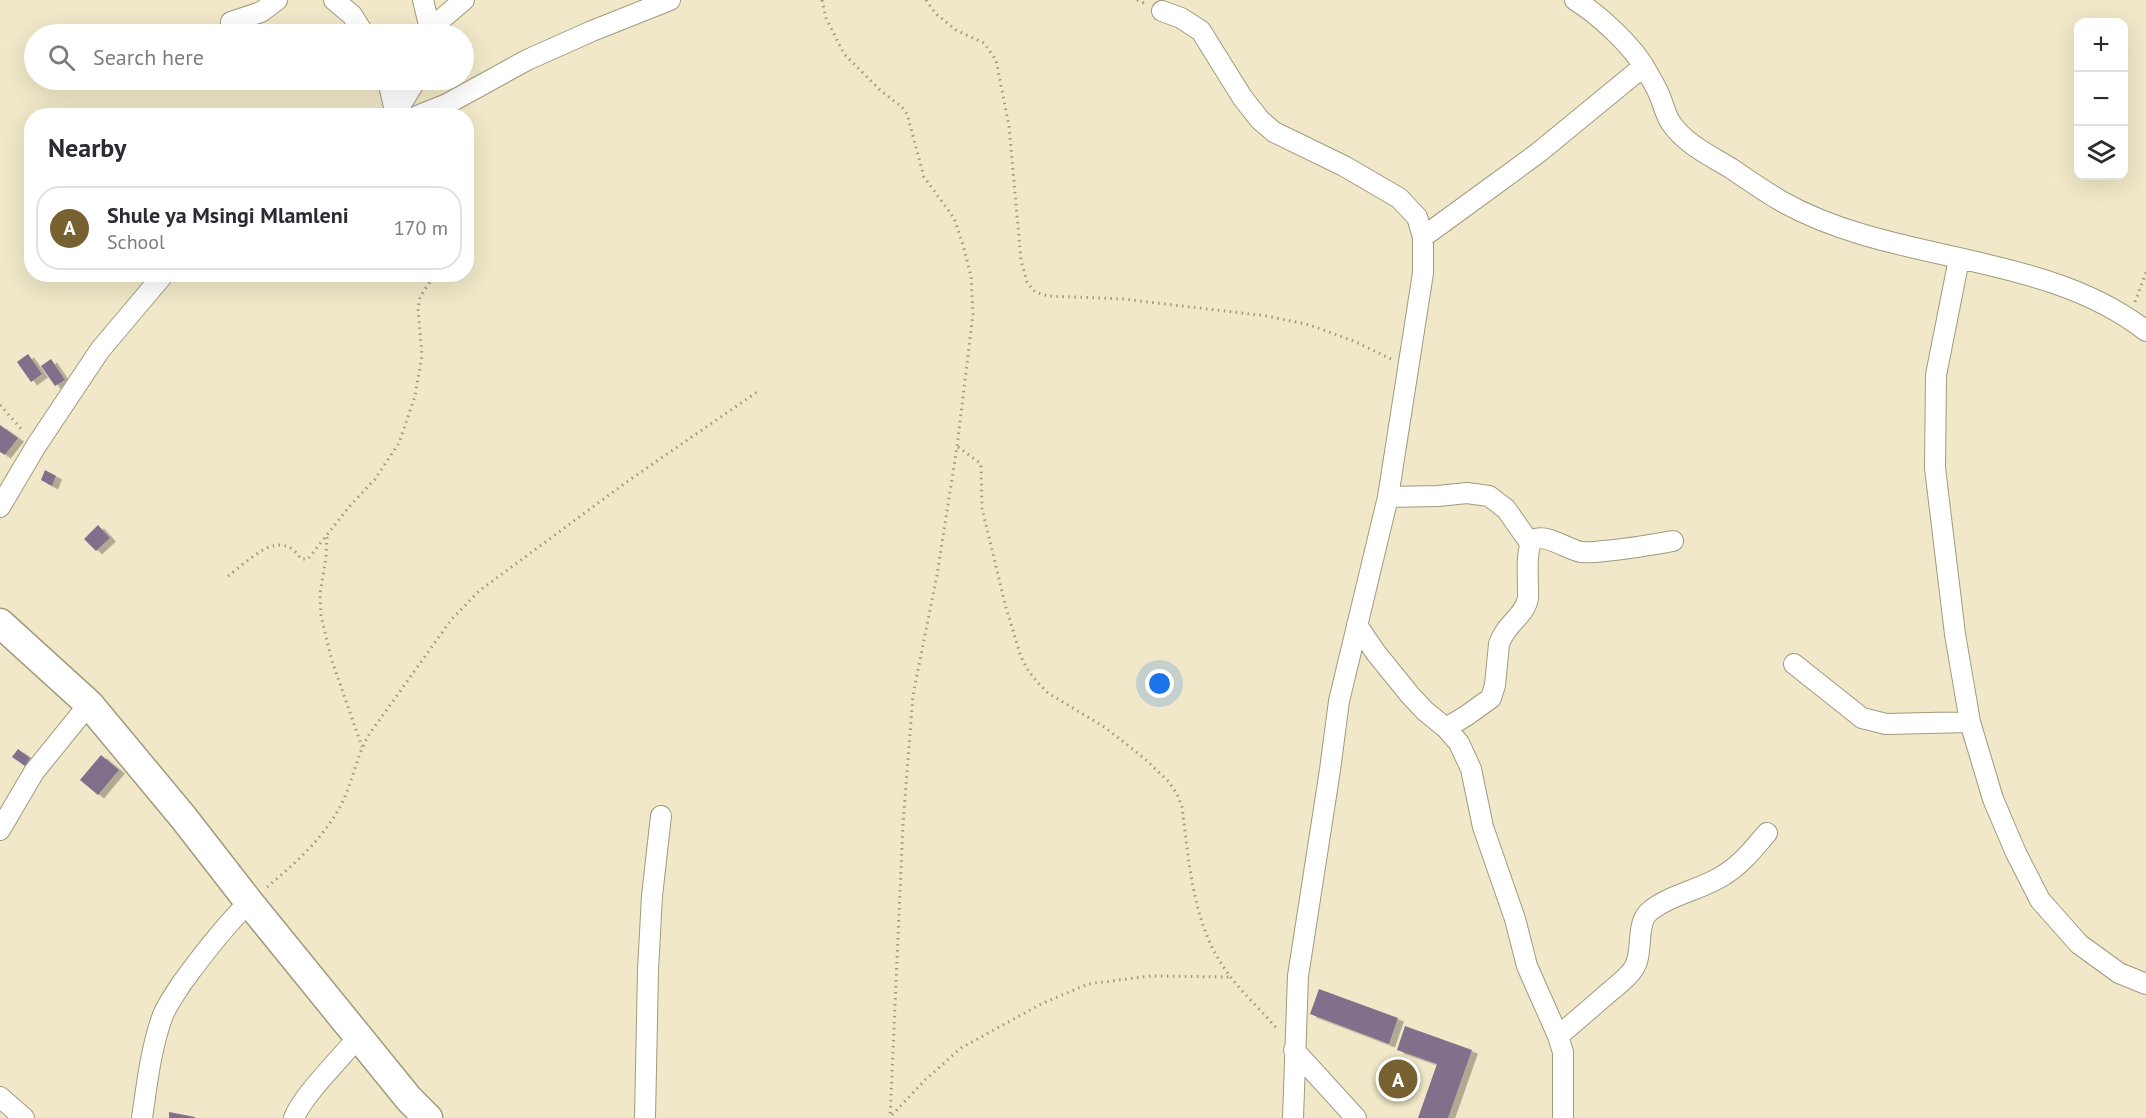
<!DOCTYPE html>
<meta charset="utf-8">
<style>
:root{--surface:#fff;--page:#f7f7f7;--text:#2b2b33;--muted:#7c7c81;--line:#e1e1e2;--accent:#776131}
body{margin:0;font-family:"PT Sans",sans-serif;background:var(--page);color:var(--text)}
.controls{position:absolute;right:18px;top:18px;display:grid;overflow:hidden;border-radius:12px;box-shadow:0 6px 24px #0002}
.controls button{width:54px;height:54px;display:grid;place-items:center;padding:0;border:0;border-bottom:2px solid var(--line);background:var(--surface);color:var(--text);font:30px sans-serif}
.you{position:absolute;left:1160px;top:684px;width:21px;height:21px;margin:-15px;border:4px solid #fff;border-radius:50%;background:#1a73e8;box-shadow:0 0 0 9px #1a73e833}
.badge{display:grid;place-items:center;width:39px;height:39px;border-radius:50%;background:var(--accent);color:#fff;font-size:20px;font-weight:700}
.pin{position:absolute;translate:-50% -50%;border:3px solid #fff;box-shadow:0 2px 6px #0006}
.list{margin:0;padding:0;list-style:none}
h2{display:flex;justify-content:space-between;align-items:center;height:78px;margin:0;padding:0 24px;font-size:26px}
h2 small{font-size:20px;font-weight:400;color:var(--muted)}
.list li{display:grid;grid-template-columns:39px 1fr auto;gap:18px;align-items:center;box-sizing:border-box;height:84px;margin:0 12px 12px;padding:0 12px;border:2px solid var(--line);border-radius:24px}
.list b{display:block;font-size:22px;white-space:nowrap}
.list p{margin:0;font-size:20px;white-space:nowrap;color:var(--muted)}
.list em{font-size:20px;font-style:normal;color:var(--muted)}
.icon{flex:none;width:33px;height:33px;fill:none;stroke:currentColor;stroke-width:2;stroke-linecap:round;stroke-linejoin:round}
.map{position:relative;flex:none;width:2146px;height:1118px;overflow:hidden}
.search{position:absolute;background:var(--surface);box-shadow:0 6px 24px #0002;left:24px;top:24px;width:450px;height:66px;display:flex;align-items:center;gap:15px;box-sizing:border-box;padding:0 21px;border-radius:33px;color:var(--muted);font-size:22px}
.panel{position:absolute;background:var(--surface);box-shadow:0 6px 24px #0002;left:24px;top:108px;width:450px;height:174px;border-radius:24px}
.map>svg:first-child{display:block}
.building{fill:#816f8b;filter:url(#shadow)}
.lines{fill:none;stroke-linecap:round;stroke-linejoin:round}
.street-casing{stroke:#a29a7d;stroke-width:22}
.secondary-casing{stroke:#a29a7d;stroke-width:31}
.path{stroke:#9f9981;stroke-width:3;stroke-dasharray:1.5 4.5;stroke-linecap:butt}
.street{stroke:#fff;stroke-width:20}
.secondary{stroke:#fff;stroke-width:28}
</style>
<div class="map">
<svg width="2146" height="1118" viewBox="0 0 2146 1118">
<defs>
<filter id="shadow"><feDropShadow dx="6" dy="3.5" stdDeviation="0" flood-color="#0004"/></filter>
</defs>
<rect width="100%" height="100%" fill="#f0e8c8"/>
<path class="building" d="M28,354L42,374L31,382L17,362Z
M51,359L65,380L55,386L41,366Z
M0,425L18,438L5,455L0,452Z
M45,470L56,476L52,486L41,480Z
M98,525L110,538L96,551L84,539Z
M18,749L30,758L25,766L12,757Z
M101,755L119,770L98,795L80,780Z
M1319,989L1398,1018L1389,1044L1310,1014Z
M1405,1026L1472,1050L1448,1118H1418L1437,1064L1397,1050Z
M169,1112L195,1117V1118H169Z"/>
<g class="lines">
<g class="street-casing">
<path id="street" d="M334,0L352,15L364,34
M423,0L430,29L429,34
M1575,0C1598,14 1633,46 1646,70C1650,77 1655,85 1659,94C1663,103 1665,114 1671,123C1685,144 1711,156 1732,169C1748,180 1764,191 1781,201C1894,265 2044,251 2146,331
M1162,11L1181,18L1201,31L1242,97L1260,120L1274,132L1344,166L1399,198L1417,217L1423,237V273L1388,497L1339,701L1330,770L1298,976L1293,1118
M231,22L261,12L277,0
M430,29L464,0
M388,80L396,116
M395,114L416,80
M417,116L447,104L527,60L592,31L670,0
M1423,237L1538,153L1644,66
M1959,259L1936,375L1935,468L1955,634L1970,722L1993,799L2016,853L2040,900L2079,944L2119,973L2146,984
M1388,497L1438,496L1467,493L1489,496L1506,509L1530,543
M0,507L36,446L100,350L164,274
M1357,625L1376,653L1410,695L1425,711L1446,728L1459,743L1471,769L1483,827L1515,919L1527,966L1558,1036L1563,1052V1118
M1794,664L1862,718L1886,724L1970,722
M1446,728L1466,716L1491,698L1495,685L1499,644C1506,623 1525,616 1528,598C1529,586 1524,546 1534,540C1545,533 1569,550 1581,552C1589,553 1597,552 1604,551C1628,549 1650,545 1673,541
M0,830L34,772L89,704
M1558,1036C1575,1022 1591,1008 1607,994C1616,986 1628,978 1634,968C1644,952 1635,923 1650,911C1671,894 1701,890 1724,875C1742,864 1754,848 1767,833
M1294,1050L1356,1118
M0,1097L24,1118
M142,1118C147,1084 151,1047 163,1015C168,1003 175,994 182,983C203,954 224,927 249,902
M294,1118C302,1096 343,1056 359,1036
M645,1118L648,970L652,896L661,816"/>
</g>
<g class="secondary-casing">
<path id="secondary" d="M0,623L89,704L183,817L249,902L409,1099L428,1118"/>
</g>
<path class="path" d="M822,0L826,18L844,54L881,91L902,107L907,114L924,177L954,218L963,245L971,276L973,314L957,447L937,575L913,695L903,824L890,1118
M926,0L935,13L956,30L984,43L996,60L1009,126L1021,260L1027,282L1035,292L1048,296L1123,299L1267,316L1310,325L1356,342L1391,359
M1137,0L1146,4
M2135,302L2146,272
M0,405L23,431
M958,447L980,463L981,467L982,508L1005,604L1021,657L1028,670L1038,683L1048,693L1106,728L1145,759L1169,782L1177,794L1182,807C1189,859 1192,918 1221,963C1236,988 1259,1007 1278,1030
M327,537L326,557L320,594L321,616L332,661L362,747
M228,576C250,560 280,526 301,559H308L348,508L375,479L399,443L415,396L422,356L418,309L420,297L435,274
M267,887C296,863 326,836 343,801C353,779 357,756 368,736L451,620L479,591L628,481L757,392
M892,1115L925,1080L961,1048L1041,1004L1088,984L1151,976L1231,977"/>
<use href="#street" class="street"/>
<use href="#secondary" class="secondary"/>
</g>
</svg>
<div class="controls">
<button>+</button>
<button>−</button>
<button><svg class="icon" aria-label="layers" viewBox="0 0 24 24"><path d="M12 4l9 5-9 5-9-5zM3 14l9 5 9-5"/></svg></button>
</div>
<div class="you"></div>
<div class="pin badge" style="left:1398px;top:1079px">A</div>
<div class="search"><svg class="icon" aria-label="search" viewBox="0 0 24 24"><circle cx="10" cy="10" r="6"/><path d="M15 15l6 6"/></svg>Search here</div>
<section class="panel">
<h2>Nearby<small></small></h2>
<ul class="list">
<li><span class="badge">A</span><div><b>Shule ya Msingi Mlamleni</b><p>School</p></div><em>170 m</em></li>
</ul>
</section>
</div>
